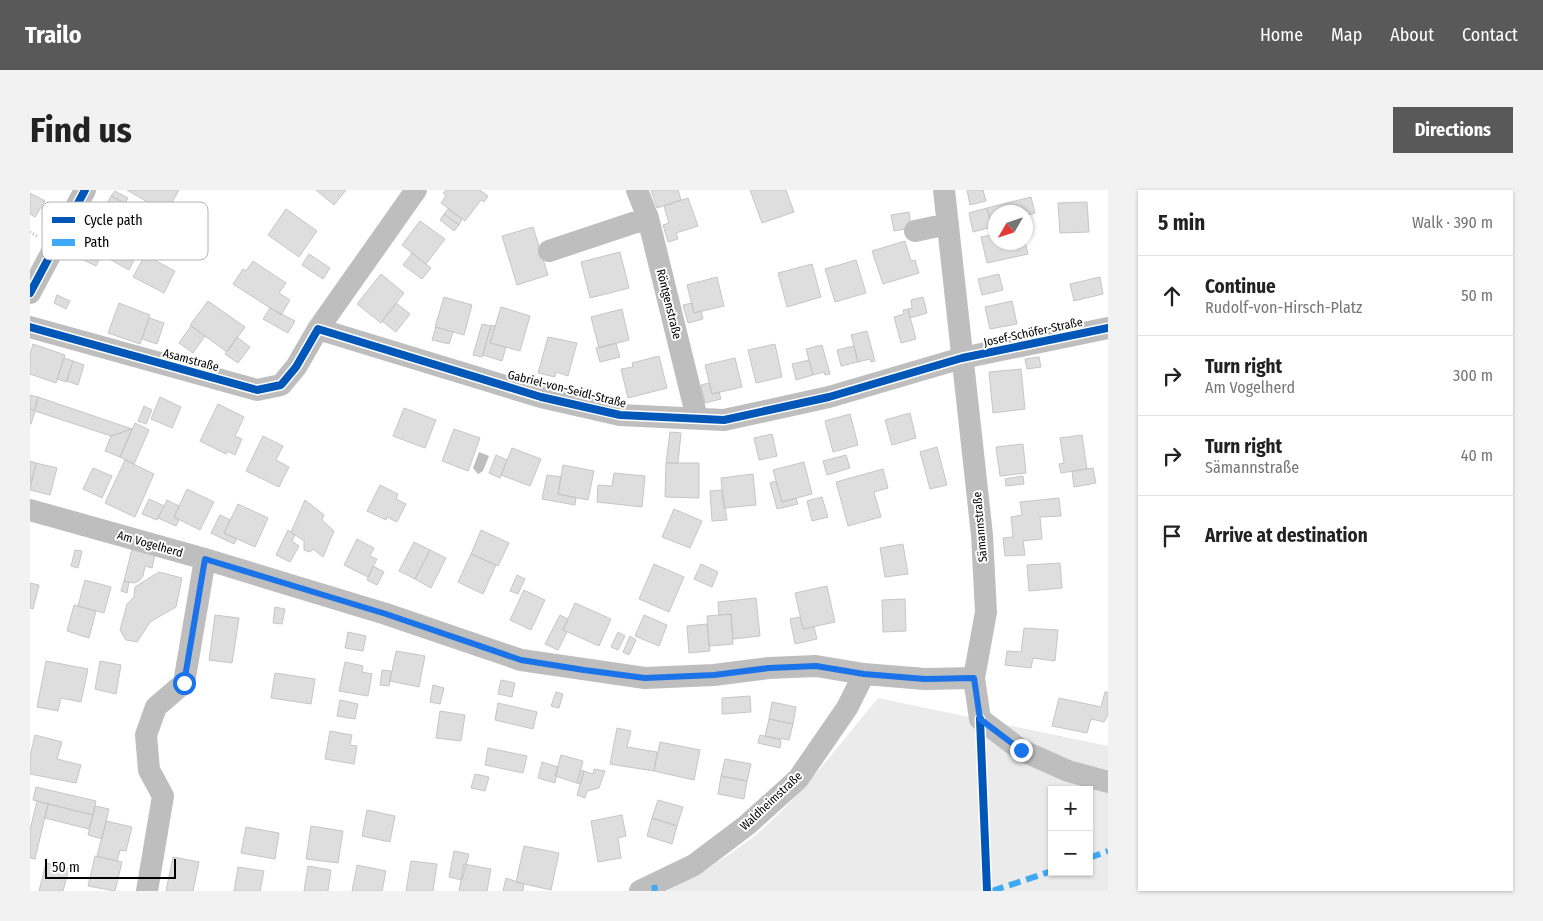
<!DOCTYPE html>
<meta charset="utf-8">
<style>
:root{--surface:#fff;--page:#f2f2f2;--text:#222;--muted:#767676;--line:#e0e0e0;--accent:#595959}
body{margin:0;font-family:"Fira Sans Condensed",sans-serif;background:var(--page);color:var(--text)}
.controls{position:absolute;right:15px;bottom:15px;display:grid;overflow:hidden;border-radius:0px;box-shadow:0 1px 4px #0004}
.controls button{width:45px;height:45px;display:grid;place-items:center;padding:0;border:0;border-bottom:1px solid var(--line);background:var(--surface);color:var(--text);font:25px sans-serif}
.compass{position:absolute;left:958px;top:15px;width:45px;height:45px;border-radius:50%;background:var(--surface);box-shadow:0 1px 4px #0004;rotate:231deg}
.scale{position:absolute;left:15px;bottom:12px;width:131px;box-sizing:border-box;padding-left:5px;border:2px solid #000;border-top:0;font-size:14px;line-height:18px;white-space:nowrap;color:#000;-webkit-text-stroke:4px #fff;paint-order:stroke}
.stop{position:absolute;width:15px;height:15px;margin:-11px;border:4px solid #1a73e8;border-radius:50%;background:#fff}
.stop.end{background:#1a73e8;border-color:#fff;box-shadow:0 1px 5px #0008}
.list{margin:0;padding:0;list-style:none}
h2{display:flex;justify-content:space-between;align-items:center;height:65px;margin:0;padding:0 20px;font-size:21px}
h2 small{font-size:16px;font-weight:400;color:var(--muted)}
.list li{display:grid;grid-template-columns:32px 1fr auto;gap:15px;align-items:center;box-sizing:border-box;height:80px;padding:0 20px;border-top:1px solid var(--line)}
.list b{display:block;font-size:19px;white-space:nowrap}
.list p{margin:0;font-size:16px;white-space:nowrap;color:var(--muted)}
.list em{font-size:16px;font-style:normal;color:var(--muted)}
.icon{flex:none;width:28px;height:28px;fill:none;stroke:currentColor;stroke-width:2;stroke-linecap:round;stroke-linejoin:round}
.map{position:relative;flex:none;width:1078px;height:701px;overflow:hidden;border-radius:0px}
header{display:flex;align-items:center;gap:30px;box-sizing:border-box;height:70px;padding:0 25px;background:var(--accent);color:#fff}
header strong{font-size:24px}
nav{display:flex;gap:28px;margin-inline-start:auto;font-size:18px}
.intro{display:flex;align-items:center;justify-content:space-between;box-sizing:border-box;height:120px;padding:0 30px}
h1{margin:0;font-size:35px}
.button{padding:12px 22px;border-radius:0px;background:var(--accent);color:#fff;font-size:18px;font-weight:700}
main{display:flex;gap:30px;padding:0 30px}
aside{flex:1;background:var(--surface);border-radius:0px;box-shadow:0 1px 4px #0004}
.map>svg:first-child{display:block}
.green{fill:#ebebeb;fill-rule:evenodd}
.water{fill:#bdbdbd}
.building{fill:#dedede;stroke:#c6c6c6}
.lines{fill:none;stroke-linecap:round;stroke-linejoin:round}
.path{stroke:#b9b9b9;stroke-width:3;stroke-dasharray:1 2.5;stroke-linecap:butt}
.minor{stroke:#bebebe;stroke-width:22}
.quiet{stroke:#3fa9f5;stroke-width:6;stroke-dasharray:12 6;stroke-linecap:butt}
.cycleway-casing{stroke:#fff;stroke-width:11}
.cycleway{stroke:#0057b8;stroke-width:8}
.route{stroke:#1a73e8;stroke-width:6}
.labels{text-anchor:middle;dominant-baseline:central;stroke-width:4;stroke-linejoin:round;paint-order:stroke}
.street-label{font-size:12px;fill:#000;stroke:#fff}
.key{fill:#fff;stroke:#b2b2b2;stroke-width:1}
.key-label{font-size:14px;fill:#000}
</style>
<header>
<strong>Trailo</strong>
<nav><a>Home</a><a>Map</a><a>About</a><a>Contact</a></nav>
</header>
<div class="intro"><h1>Find us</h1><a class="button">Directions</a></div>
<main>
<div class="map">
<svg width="1078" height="701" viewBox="0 0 1078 701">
<rect width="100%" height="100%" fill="#fff"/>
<path class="green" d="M848,508L1078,556V701H637C667,685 696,668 722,648C768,611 810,553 848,508ZM1022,600H1059V682H1022Z"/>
<path class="water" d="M449,262L459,266L453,281L448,284L443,278Z"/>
<path class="building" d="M97,0H149L136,23Z
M286,0H316L304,15Z
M416,0H450L458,6L454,12L451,10L435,31L411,13L416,6L413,3Z
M621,0H648L651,10L627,18Z
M720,0H756L764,22L732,33Z
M937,0H953L956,11L940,15Z
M85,1L98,8L95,13L81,6Z
M0,3L15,11L5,27L0,24Z
M81,6L100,16L95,26L76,15Z
M1001,7L1005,23L996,26V22H966V34L962,35L957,18Z
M658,8L668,36L646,43L648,49L638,52L633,35L639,33L634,16Z
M1057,12L1059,42L1030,43L1028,13Z
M957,18L962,37L943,42L939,23Z
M256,19L287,41L269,67L238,45Z
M418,19L432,29L429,35L414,24Z
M879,22L881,38L864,41L861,25Z
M414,24L429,35L424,41L410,30Z
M390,31L415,49L396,74L372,55Z
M503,37L518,85L487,95L472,46Z
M966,44V52H995L998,64L957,73L951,47Z
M84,47L109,60L99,80L74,66Z
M59,49L75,58L66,76L49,68Z
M875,51L881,71L885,70L889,83L853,94L842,61Z
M590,62L599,98L560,108L551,72Z
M382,63L401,78L392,89L373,75Z
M279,64L300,78L293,89L272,75Z
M115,65L145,81L134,103L103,87Z
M826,70L836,103L805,112L795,79Z
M223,71L256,93L249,103L260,110L251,125L203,94L213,79L216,81Z
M782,74L791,107L757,117L748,83Z
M351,84L374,103L351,133L327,114Z
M969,84L973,100L952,105L948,89Z
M687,87L694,116L664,123L657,95Z
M1070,87L1073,104L1044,111L1040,94Z
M27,105L40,111L36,119L24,113Z
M414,107L442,115L434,145L405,137Z
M893,107L897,123L880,128L878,119L882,118L881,110Z
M178,111L215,137L197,162L160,135Z
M982,111L987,134L960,139L955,117Z
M89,113L120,125L110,154L78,143Z
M366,113L380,124L366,142L352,131Z
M662,113L664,123L671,121L673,129L658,133L653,115Z
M471,117L500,126L490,161L460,153Z
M240,118L265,131L258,143L233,129Z
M592,119L599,150L569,158L561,127Z
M878,119L886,149L871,153L864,127L874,124L873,120Z
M119,128L134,133L127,154L112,149Z
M452,134L461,136L452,167L443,165Z
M461,135L465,136L460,153L476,157L472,171L453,165Z
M161,136L175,146L163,163L149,153Z
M406,137L423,142L419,154L402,150Z
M837,141L845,171L841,172L840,169L828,172L821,145Z
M207,147L220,157L208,173L195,164Z
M518,147L547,153L538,186L526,182L525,187L508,183Z
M586,153L590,167L570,172L566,158Z
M3,154L35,165L26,193L0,184V164Z
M745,154L752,187L726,193L718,160Z
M792,155L800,184L795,185L794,182L783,185L776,159Z
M824,156L828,172L811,176L807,160Z
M629,166L637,198L598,208L591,179L603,177L602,173Z
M1009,167L1011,177L997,179L995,169Z
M34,168L43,171L36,192L27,189Z
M705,168L712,197L682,204L675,175Z
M779,170L783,185L766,190L762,174Z
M43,171L54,175L48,195L37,191Z
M991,179L995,219L963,223L959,182Z
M679,193L682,204L689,202L691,209L675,213L671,195Z
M0,205L8,207L4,220L0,219Z
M8,207L102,239L81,246L5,221Z
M130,207L151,217L142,238L121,229Z
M188,214L214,227L205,246L212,249L205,265L197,261L196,264L170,251Z
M114,216L122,220L116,234L108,231Z
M374,218L406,230L395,258L363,246Z
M0,219L5,221L1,234H0Z
M880,223L886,248L862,255L855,230Z
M820,224L828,255L803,262L795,231Z
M105,233L119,240L104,274L90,267Z
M102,239L90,267L75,261L81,246Z
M424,239L450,248L438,281L412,271Z
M640,242L651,243L648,273H636Z
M742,244L747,266L729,270L724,248Z
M1052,245L1057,279L1031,283L1029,274L1034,273L1030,248Z
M233,246L253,256L246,270L259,277L249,297L216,281Z
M993,254L996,283L970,286L966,257Z
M907,257L917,295L900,299L890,262Z
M482,258L511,269L500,296L471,285Z
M466,265L477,270L470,288L459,283Z
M816,265L820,278L797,285L793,271Z
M95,270L124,284L105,327L75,313Z
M0,271L6,273L0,295Z
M774,272L782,304L752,312L743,280Z
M6,273L27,278L20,305L0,300Z
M636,273H669V308L635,307Z
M533,275L564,281L558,310L528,304Z
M63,278L82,286L72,308L53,299Z
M1063,278L1066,293L1044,297L1042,281Z
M853,279L858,298L844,302L851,327L818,336L806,292Z
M584,283L615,286L612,317L567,312L568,295L582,296Z
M723,284L726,315L694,318L691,288Z
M517,285L531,287L528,304L546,308L545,315L512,309Z
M993,286L994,294L976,296L975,289Z
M746,291L752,312L766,308L768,314L747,319L740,293Z
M350,295L368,304L366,309L376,314L367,332L357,327L356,330L337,321Z
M157,299L184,312L170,340L144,327Z
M692,300L697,330L682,331L680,301Z
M792,307L798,327L782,331L777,311Z
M1029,308L1031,326L1010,327L1012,349L993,351L995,365L975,366L973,348L983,347L981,327L992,325L990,312Z
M119,309L134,316L127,330L112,324Z
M137,310L149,316L144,327L149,330L146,336L128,328Z
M275,310L294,325L292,330L304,341L293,367L283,359L280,362L274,360V351L261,342Z
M208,314L238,328L225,357L194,343Z
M644,319L672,331L660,358L632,347Z
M190,325L200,330L194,343L207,349L204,354L181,343Z
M258,340L265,345L262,351L269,356L260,372L246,365Z
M451,340L479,353L468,376L441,364Z
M327,349L344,358L340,366L347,369L338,387L314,375Z
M384,352L400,360L385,389L369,381Z
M873,354L878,384L855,387L850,358Z
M102,359L125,365L122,378L115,376L113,386L109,391L104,393L94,391Z
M45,360L52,361L48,378L41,376Z
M400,360L416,368L401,398L385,389Z
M441,364L466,375L453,404L428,392Z
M1030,373L1032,398L999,401L997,375Z
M624,374L654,387L639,422L609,409Z
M671,374L688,382L682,397L664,389Z
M343,376L354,382L347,395L337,390Z
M129,382L152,388L146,417L120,432L107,452L96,450L90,440L97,414L104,407L105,397Z
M487,385L495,389L488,404L480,401Z
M55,390L81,397L74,423L48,416Z
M94,391L99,392L97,403L91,401Z
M0,393L9,395L3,419L0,418Z
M797,396L805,432L773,439L765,403Z
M494,400L515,410L501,440L480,430Z
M726,408L730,446L703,449L701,424L689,425L688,412Z
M875,409L876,441L853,442L852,410Z
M545,413L581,429L569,456L533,440Z
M44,415L66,421L59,448L37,441Z
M245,417L255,419L252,434L243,433Z
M701,424L703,454L679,456L677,426Z
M185,425L209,428L202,473L179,470Z
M530,425L538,429L533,440L537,442L528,460L515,454Z
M614,425L637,435L629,456L605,446Z
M770,427L773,439L784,437L787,449L765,454L760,429Z
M677,434L680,461L659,463L657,436Z
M994,438L1028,440L1025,471L1003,468L1001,478L975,475L977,461L991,462Z
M318,442L336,446L333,461L315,458Z
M588,442L595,446L588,460L581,457Z
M600,446L606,450L599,465L593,462Z
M366,461L395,466L389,497L360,491Z
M16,471L58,479L51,512L31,508L28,521L7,517Z
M70,471L91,475L86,504L65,499Z
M315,472L333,476L332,482L342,484L338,506L309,501Z
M352,480L361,481L359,496L350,495Z
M245,483L285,489L281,514L241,508Z
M471,490L485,493L482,507L468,504Z
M403,495L414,498L410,514L400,512Z
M526,502L533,504L529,518L521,516Z
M1075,502H1078V525L1074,532L1061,529L1057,543L1022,536L1029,508L1071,517Z
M720,506L721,522L692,524V508Z
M310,510L328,514L325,529L307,526Z
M742,512L766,517L763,534L739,529Z
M468,513L507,522L503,539L465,530Z
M410,521L435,525L431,551L406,548Z
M739,529L763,534L759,550L735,546Z
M587,538L601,541L597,557L627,562L624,581L580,574Z
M300,541L322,545L320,555L327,556L324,574L295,569Z
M5,545L32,552L27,569L51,575L46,593L0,584V566Z
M730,545L751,550L750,558L728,553Z
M630,552L670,560L664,590L624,581Z
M458,558L497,566L493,583L455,575Z
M531,565L553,571L547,593L525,586Z
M695,569L721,574L717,591L691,586Z
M512,572L528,577L525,593L508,588Z
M564,579L575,581L569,598L557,601L555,608L547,605L554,581L563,584Z
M551,580L554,581L550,594L547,593Z
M445,584L459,587L455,601L441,598Z
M691,586L717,591L714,609L688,604Z
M6,597L66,611L63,625L3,610Z
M628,610L653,617L647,636L622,628Z
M7,611L18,614L5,669L0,668V640Z
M18,614L63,625L59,639L15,628Z
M65,616L79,619L72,649L58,645Z
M337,620L365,626L360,652L332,646Z
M592,625L596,646L588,648L591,668L568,672L561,631Z
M622,628L647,636L642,654L617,646Z
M76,631L102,637L96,661L90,660L87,671L67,666Z
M281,636L313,641L308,673L276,669Z
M216,637L249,643L245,669L211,663Z
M494,656L529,663L521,700L486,692Z
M424,661L439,664L432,690L419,687Z
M65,666L92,672L85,701L58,696Z
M143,667L169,672L163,701H136Z
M381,671L407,674L403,701H376Z
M16,673L39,679L33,701H9Z
M434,674L461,679L457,701H429Z
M327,675L356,681L352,701H322Z
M278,676L301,680L298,701H274Z
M208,677L234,681L230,701H204Z
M476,688L494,694L493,701H473Z"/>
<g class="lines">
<path class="path" d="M0,42L8,47"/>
<path class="minor" d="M607,0L618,28L667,228
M914,0L952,345L956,422L944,488L950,529L991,560L1038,581L1078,592
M885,41L918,34
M519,61L618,28
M0,103L55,0
M0,137L227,200L251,195L266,177L288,139L386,0
M288,139L511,207L590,225L694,230L799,207L932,168L1078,138
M0,320L175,369L356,424L491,470L615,488L684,485L739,478L786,476L834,484L895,489L944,488
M117,701L133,606L119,580L116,545L126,517L154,493L175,369
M610,701L664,675L717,635L768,589L817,518L834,484"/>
<path class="quiet" d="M1059,668L1078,661
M624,695L625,701
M962,701L1022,681"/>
<g class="cycleway-casing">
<path id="cycleway" d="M0,103L55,0
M0,137L227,200L251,195L266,177L288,139L511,207L590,225L694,230L799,207L932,168L1078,138
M950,529L957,701"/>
</g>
<use href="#cycleway" class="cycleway"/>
</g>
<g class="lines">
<path class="route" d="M154,493L175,369L356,424L491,470L554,480L615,488L684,485L739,478L786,476L834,484L895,489L944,488L950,529L991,560"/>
</g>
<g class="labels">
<g class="street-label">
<text transform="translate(639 114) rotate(76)">Röntgenstraße</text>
<text transform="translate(1003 142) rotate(-12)">Josef-Schöfer-Straße</text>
<text transform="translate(161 170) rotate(15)">Asamstraße</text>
<text transform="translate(537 199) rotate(14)">Gabriel-von-Seidl-Straße</text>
<text transform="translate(950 337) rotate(-95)">Sämannstraße</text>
<text transform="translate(120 354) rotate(16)">Am Vogelherd</text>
<text transform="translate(741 611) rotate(-43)">Waldheimstraße</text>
</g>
</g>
<rect x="12" y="12" width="166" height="58" rx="8" class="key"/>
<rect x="22" y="27" width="23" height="6" fill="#0057b8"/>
<rect x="22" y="49" width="23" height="7" fill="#3fa9f5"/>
<g class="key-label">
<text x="54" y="35">Cycle path</text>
<text x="54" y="57">Path</text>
</g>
</svg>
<div class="controls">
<button>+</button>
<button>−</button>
</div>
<svg class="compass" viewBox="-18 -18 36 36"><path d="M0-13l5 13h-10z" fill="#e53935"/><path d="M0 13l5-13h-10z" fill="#767676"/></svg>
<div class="scale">50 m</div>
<div class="stop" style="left:154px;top:493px"></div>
<div class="stop end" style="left:991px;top:560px"></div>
</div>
<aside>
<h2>5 min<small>Walk · 390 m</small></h2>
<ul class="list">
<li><svg class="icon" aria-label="ahead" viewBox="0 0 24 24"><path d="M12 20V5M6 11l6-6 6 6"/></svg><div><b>Continue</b><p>Rudolf-von-Hirsch-Platz</p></div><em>50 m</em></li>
<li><svg class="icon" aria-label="right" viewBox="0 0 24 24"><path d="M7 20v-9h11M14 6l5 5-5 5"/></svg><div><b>Turn right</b><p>Am Vogelherd</p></div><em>300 m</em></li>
<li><svg class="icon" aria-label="right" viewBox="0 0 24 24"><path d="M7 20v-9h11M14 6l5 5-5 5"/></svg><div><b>Turn right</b><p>Sämannstraße</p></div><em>40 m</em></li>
<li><svg class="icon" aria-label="arrive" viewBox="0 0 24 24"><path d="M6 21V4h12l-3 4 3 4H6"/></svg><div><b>Arrive at destination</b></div></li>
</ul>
</aside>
</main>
